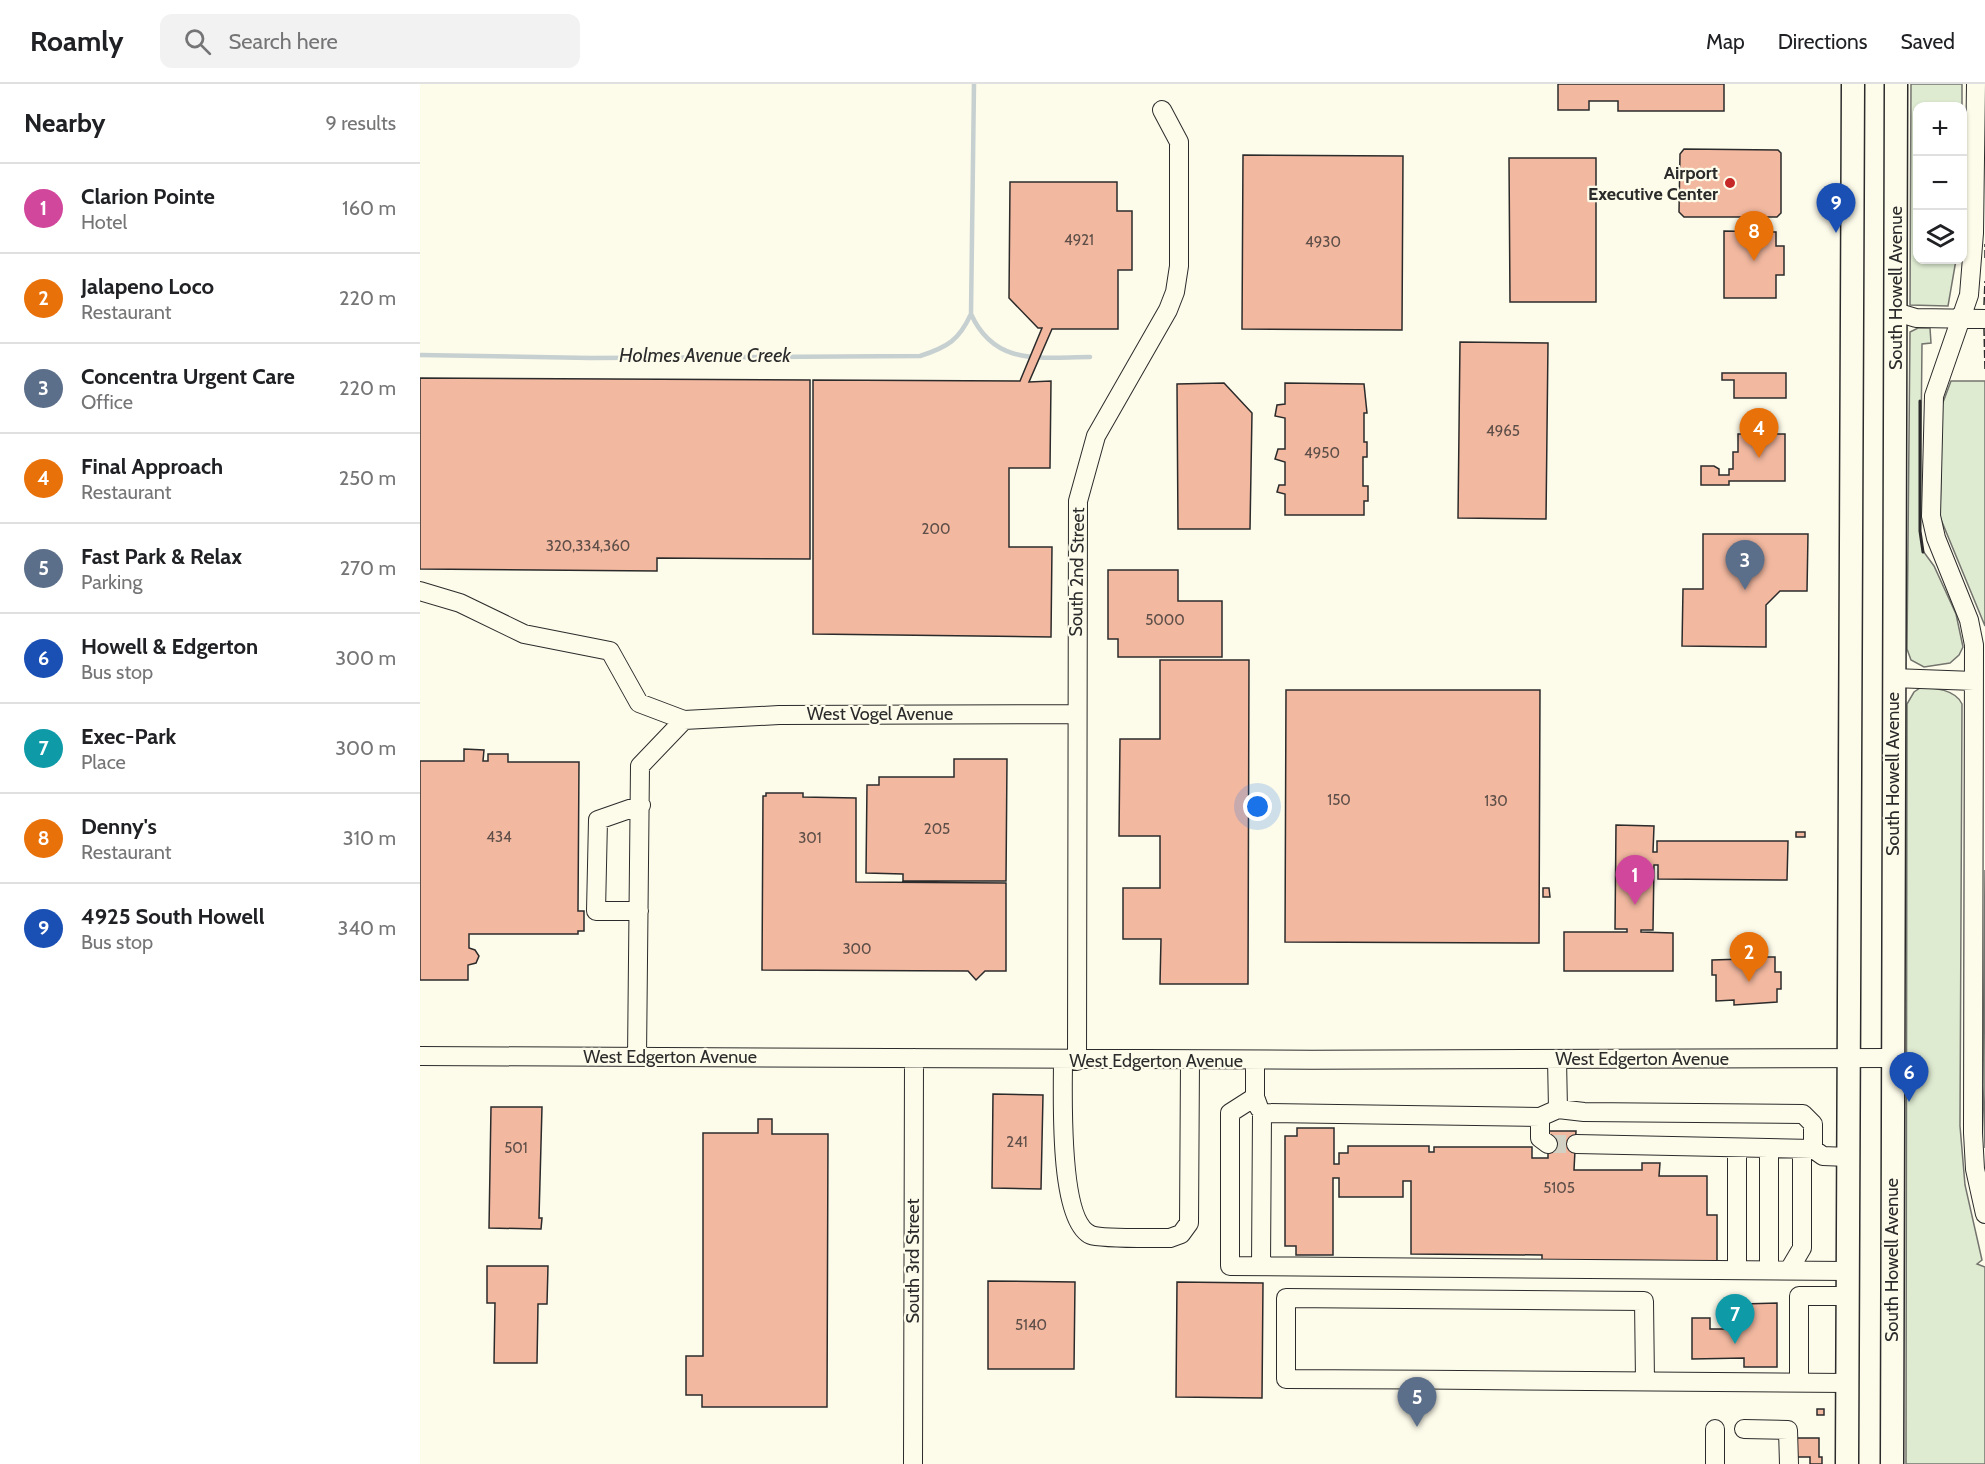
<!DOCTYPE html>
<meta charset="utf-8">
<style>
:root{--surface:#fff;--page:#f2f2f2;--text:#202124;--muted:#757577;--line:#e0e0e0;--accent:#ea580c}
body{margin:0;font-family:Cabin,sans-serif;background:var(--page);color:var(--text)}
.controls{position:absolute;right:18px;top:18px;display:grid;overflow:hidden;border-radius:12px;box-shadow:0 2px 4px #0004}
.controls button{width:54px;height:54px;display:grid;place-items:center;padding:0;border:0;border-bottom:2px solid var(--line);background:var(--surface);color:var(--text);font:30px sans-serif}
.you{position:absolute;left:838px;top:723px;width:21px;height:21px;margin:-15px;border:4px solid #fff;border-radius:50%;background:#1a73e8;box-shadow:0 0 0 9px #1a73e833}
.badge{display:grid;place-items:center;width:39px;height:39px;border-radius:50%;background:var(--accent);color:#fff;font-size:20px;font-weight:700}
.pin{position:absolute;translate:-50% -50px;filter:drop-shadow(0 2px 3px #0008)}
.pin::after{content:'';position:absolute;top:32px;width:21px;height:18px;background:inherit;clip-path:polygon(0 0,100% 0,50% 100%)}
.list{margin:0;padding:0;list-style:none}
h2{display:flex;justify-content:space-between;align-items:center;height:78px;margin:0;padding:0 24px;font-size:26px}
h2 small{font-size:20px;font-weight:400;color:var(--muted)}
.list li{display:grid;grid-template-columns:39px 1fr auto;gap:18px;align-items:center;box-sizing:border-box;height:90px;padding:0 24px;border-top:2px solid var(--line)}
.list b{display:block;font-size:22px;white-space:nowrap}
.list p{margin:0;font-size:20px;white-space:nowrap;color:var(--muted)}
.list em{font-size:20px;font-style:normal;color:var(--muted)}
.icon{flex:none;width:33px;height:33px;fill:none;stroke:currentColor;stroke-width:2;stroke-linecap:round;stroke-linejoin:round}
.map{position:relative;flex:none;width:1565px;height:1380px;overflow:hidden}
header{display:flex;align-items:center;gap:36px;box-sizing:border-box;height:84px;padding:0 30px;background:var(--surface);border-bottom:2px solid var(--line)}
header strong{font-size:28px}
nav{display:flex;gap:33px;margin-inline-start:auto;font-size:21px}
.search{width:420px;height:54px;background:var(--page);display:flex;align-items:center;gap:15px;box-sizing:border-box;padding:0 21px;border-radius:12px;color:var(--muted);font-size:22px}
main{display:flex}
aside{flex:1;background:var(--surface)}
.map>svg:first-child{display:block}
.green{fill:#deebd1;stroke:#74746e;stroke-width:1.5}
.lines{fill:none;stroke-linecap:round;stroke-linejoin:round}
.stream{stroke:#c7d0d0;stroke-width:4.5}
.building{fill:#f2b8a0;stroke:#2b2b2b;stroke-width:1.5}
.minor-tunnel{stroke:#d3d1c4;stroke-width:18;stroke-dasharray:18 9;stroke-linecap:butt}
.minor-casing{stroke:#2b2b2b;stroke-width:20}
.major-casing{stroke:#2b2b2b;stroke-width:25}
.minor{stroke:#fdfbea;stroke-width:18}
.major{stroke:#fdfbea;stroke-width:22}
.fence{stroke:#2b2b2b;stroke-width:1.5;stroke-dasharray:8 3;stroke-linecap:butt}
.wall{stroke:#2b2b2b;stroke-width:3}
.poi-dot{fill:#c62828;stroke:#fdfbea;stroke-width:2}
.labels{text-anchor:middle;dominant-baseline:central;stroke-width:4.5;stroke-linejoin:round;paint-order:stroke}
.number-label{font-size:15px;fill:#5d4e48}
.poi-label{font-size:18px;font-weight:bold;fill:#2b2b2b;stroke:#fdfbea;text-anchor:end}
.street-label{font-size:18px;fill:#2b2b2b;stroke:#fdfbea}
.water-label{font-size:20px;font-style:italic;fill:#2b2b2b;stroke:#fdfbea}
</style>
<header>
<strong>Roamly</strong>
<div class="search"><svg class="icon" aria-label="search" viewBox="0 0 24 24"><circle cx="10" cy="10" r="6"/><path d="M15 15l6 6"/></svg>Search here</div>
<nav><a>Map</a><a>Directions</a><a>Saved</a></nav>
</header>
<main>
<aside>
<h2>Nearby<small>9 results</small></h2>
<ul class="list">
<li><span class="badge" style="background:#d1479c">1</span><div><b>Clarion Pointe</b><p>Hotel</p></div><em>160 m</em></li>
<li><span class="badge" style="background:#e8710a">2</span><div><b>Jalapeno Loco</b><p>Restaurant</p></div><em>220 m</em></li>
<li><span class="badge" style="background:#5c6f8a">3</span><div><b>Concentra Urgent Care</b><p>Office</p></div><em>220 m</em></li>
<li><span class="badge" style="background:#e8710a">4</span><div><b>Final Approach</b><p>Restaurant</p></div><em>250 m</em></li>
<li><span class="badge" style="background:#5c6f8a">5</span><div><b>Fast Park &amp; Relax</b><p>Parking</p></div><em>270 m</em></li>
<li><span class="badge" style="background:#1a4fb4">6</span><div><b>Howell &amp; Edgerton</b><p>Bus stop</p></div><em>300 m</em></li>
<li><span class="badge" style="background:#0f9aa8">7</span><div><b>Exec-Park</b><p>Place</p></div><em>300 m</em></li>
<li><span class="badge" style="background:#e8710a">8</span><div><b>Denny's</b><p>Restaurant</p></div><em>310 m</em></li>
<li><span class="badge" style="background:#1a4fb4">9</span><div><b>4925 South Howell</b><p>Bus stop</p></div><em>340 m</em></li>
</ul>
</aside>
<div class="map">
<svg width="1565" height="1380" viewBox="0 0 1565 1380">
<rect width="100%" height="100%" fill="#fdfbea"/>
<path class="green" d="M1491,0H1542V22H1498V176H1536L1528,222L1490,221Z
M1498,244H1510L1511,259L1502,260L1500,447L1503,467L1514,482L1536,530L1543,563L1539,571L1530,579L1504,583L1491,576L1487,565L1490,248Z
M1531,297H1565V542L1520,433L1522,321Z
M1500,604C1514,603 1536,606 1542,620L1540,1042L1545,1101L1562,1176L1557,1180L1565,1183V1380H1486L1487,620L1494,608Z
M1565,786V1064L1563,1002Z"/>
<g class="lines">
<path class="stream" d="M551,230C575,283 621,273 670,273
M0,271L171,274L500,272C528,263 539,256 551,230L554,0"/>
</g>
<path class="building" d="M1138,0H1304V27H1198V17H1169V26H1138Z
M1264,65L1358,66L1361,69V129L1357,133H1264L1259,128L1260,70Z
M823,71L983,72L982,246L822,245Z
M1089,74H1176V218H1090Z
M590,98H697V127H712V186H698V245H632L609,298L631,297L630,384H589V463H632L631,553L393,550V296L600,297L622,244H618L589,214Z
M1304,147L1356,148V162H1364V191H1356V214H1304Z
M1040,258L1128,259L1126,435L1038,434Z
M1302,289H1366V314H1314V296H1302Z
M0,294L390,296V475L237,474V487L0,485Z
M804,299L832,329L830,445H758L757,300Z
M865,299L944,300L947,329H944V358H947V373H943V402H948V417H944V431H865V410L857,408L859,401H865V378L855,375L858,365H865V334L855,332L857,321L865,320Z
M1318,350H1365V397H1309V401H1281V382H1294L1299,385V391H1309V385H1313V368H1318Z
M1283,450H1388L1387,507H1360L1346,521V563L1262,562L1263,505H1283Z
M688,486H758V517H802V573H698V555H688Z
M740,576H829L828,900H740L741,855H703V804H740V752H699L700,655H740Z
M866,606H1120L1119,859L865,858Z
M44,665L64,666L63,677H68V670H88V678H159L158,827H164V847H158V850H49V864L55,866L59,872L56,879L48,881V896H0V677H44Z
M534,675H587L586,797H483V790L446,789L447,701H459V693H534Z
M346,709H383V713L436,714V798L586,799V887H565L556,896L548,887L342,886L343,712H346Z
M1196,741L1234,742L1233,768H1237V757H1368L1367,796L1238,795V781H1234L1233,846H1221V848L1253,849V887H1144V848H1207V845H1195Z
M1376,748H1385V753H1376Z
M1123,804H1129L1130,813H1123Z
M1324,873H1355V888H1361V905H1357V918L1314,921V916L1296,917V891H1292V876L1324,875Z
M573,1010L623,1011L621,1105L572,1104Z
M71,1023H122L119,1134H122L121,1145L69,1144Z
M338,1035H352V1050H408L407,1323H282V1311H266V1272H283V1049H338Z
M877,1044H914V1080H919V1069H928V1062H1009V1068H1014V1063H1112V1074H1128V1047H1156L1154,1086H1222V1079H1240L1239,1092H1287V1131H1297V1177L1122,1176V1171L991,1170V1097H983V1113H919V1094H913V1171H876V1162H865V1052H877Z
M67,1182H128L127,1220H118L117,1279H74L75,1219H67Z
M568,1197L655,1198L654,1285H568Z
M757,1198L843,1199L842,1314L756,1313Z
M1357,1219V1283H1324V1274L1272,1275V1234H1290V1245H1323V1220Z
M1397,1325H1404V1331H1397Z
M1377,1354H1399V1373H1402V1380H1390V1373H1377Z"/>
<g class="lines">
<path class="minor-tunnel" d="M1128,1060H1156"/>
<g class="minor-casing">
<path id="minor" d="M1556,0L1554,149L1549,211L1514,312L1511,432L1516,454L1549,536L1554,561L1553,1049L1555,1085L1565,1130
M1476,228L1496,234L1565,235
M0,507L40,519L104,550L190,567L219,619L264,636L359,631L656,630
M1473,594L1554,597
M219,827H176L178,736L221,721
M0,972C491,976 982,977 1473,974
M217,973L220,682L264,636
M1137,975L1138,1025
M835,976V1013L839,1024
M643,977C643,1009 638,1137 671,1151C681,1155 735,1154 750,1154L761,1150L769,1139L770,977
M657,977L658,417L676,352L748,226L755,208L759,182V58L742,26
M835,1013L810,1029V1182L1428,1187
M1128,1060L1120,1054V1033L1138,1025L1164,1028L1383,1030L1393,1040V1065
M1156,1060L1393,1065L1403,1072L1428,1073
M1317,1064V1186
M841,1182L842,1029L1120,1033
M1349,1186V1064
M1369,1186L1382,1164V1065
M1225,1297L1224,1217L866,1214V1295C1053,1296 1240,1296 1427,1299
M1379,1298V1212H1428
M1295,1345V1380
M1324,1345L1368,1346L1369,1380
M493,1380L494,974"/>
</g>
<g class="major-casing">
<path id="major" d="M1427,1380L1433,0
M1472,1380L1476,0"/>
</g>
<use href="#minor" class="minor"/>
<use href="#major" class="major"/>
<path class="fence" d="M1565,174V160
M1564,221L1565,197
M1564,244L1565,287"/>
<path class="wall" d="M1500,317V447L1503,468"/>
</g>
<circle class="poi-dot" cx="1310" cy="99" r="6"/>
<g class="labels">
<g class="number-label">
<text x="659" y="156">4921</text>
<text x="903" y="158">4930</text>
<text x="1083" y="347">4965</text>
<text x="902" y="369">4950</text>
<text x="516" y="445">200</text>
<text x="168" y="462">320,334,360</text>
<text x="745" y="536">5000</text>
<text x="919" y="716">150</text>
<text x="1076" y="717">130</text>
<text x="517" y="745">205</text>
<text x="79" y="753">434</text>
<text x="390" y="754">301</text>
<text x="437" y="865">300</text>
<text x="597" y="1058">241</text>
<text x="96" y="1064">501</text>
<text x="1139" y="1104">5105</text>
<text x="611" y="1241">5140</text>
</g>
<g class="poi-label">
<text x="1298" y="89">Airport<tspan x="1298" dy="21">Executive Center</tspan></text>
</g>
<g class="street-label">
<text transform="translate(1476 204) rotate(-90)">South Howell Avenue</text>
<text transform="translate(657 488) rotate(-89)">South 2nd Street</text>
<text x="460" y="630">West Vogel Avenue</text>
<text transform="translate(1473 690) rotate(-90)">South Howell Avenue</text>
<text x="250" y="973">West Edgerton Avenue</text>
<text x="1222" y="975">West Edgerton Avenue</text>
<text x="736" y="977">West Edgerton Avenue</text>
<text transform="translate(1472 1176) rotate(-90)">South Howell Avenue</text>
<text transform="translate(493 1177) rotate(-90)">South 3rd Street</text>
</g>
<g class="water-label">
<text x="285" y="271">Holmes Avenue Creek</text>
</g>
</g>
</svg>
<div class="controls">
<button>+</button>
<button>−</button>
<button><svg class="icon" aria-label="layers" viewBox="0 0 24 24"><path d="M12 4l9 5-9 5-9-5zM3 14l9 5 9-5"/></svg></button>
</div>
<div class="you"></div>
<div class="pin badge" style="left:1215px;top:821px;background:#d1479c">1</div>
<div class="pin badge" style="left:1329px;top:898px;background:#e8710a">2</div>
<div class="pin badge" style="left:1325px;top:506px;background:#5c6f8a">3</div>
<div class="pin badge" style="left:1339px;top:374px;background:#e8710a">4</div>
<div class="pin badge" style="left:997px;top:1343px;background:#5c6f8a">5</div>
<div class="pin badge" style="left:1489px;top:1018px;background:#1a4fb4">6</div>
<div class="pin badge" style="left:1315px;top:1260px;background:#0f9aa8">7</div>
<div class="pin badge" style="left:1334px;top:177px;background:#e8710a">8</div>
<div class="pin badge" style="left:1416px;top:149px;background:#1a4fb4">9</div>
</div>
</main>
